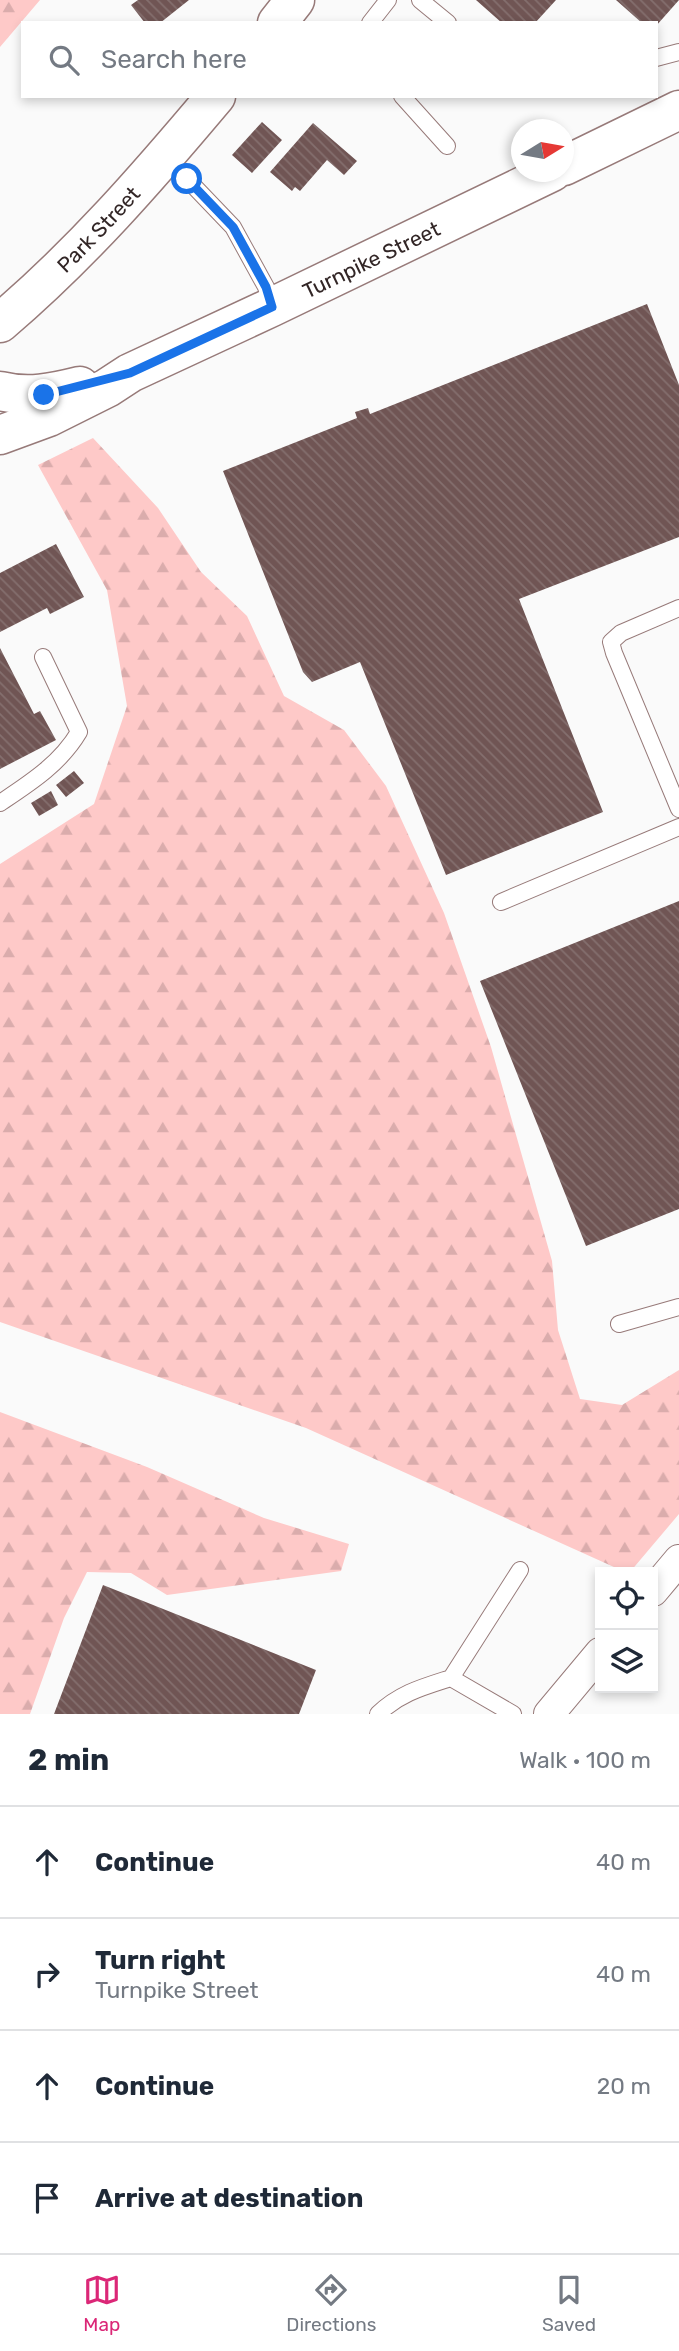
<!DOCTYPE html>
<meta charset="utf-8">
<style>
:root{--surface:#fff;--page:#f2f2f3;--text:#1f2937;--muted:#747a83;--line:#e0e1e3;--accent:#db2777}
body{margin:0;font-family:Rubik,sans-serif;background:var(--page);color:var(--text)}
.controls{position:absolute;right:21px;bottom:21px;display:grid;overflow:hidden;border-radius:0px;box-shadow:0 4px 10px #0003}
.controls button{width:63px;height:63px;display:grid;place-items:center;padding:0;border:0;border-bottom:2px solid var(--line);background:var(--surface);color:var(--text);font:35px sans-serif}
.compass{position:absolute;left:511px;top:119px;width:63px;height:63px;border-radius:50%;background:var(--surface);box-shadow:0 4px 10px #0003;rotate:79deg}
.stop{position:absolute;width:21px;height:21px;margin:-16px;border:5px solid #1a73e8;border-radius:50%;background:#fff}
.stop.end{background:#1a73e8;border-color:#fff;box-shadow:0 2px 7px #0008}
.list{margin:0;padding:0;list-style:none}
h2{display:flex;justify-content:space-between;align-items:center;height:91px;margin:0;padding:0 28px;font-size:30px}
h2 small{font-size:23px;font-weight:400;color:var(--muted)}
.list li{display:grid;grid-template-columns:46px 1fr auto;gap:21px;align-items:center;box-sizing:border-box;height:112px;padding:0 28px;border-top:2px solid var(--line)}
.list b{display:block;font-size:26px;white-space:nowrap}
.list p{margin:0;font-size:23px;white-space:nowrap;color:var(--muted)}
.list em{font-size:23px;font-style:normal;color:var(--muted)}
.icon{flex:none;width:38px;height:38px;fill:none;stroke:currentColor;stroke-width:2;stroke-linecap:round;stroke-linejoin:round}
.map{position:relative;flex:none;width:679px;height:1714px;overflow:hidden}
.search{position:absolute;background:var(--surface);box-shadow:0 4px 10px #0003;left:21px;right:21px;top:21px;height:77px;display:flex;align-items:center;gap:18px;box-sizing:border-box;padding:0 24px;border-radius:0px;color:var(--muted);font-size:26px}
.sheet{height:539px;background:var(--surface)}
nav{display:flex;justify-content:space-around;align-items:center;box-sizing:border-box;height:98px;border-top:2px solid var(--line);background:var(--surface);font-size:19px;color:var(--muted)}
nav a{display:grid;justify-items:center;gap:4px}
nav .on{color:var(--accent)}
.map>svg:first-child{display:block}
.forest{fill:url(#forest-firs)}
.building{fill:url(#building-back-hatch)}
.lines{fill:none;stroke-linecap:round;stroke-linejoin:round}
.lane-casing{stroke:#977a79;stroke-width:18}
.street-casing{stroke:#977a79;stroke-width:32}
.secondary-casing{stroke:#977a79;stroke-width:41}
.lane{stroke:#fff;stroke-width:16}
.street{stroke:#fff;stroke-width:30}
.secondary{stroke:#fff;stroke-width:38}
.route{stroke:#1a73e8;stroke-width:9}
.labels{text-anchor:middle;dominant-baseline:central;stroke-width:7;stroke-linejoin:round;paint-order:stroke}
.street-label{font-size:21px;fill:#322626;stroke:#fff}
</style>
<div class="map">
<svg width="679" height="1714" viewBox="0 0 679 1714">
<defs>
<pattern id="forest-firs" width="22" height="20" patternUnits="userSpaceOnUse" patternTransform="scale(1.75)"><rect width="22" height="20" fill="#fec9c8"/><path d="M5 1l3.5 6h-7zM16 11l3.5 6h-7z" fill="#daacac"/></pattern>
<pattern id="building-back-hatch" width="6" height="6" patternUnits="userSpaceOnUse" patternTransform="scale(1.75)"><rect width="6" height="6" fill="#705554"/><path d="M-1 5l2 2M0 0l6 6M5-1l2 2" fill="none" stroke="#846f6e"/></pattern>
</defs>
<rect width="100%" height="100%" fill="#fafafa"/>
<path class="forest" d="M0,0H40L0,47Z
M93,438L158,508L201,572L247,616L284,696L344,730L386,786L444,913L491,1047L552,1261L558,1330L580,1399L622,1405L679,1370V1514L630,1572H625L306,1428L0,1322V864L94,804L127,706L107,590L38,465Z
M0,1412L147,1467L264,1518L349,1544L341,1571L167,1595L131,1573L87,1572L64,1618L30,1714H0Z"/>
<path class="building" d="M138,0H189L160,23H145L131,5Z
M476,0H556L535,23H502Z
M616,0H679L656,26V23H642Z
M262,122L282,140L252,173L232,155Z
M313,123L357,161L344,175L327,160L300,191L295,187L292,191L270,172Z
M647,304L679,385V537L519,599L603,812L446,875L360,662L312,682L303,672L223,471L357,418L355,412L368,408L370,414Z
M56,544L84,597L50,614L47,608L0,632V573Z
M0,648L34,714L40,711L56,740L0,769Z
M74,771L84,783L66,797L56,785Z
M51,791L58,805L39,816L31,803Z
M679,901V1209L586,1246L480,981Z
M103,1585L316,1670L299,1714H54Z"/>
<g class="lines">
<g class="lane-casing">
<path id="lane" d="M420,0L448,23
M370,23L388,0
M656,58L679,52
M402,96L447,146
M165,156L233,227L266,287L272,307
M679,608L621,633L611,642L614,653L679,809
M0,803C30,783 60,764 79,732L43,657
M501,902L679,827
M619,1324L679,1307
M451,1678L513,1714
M378,1714C400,1693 423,1687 451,1678L520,1570"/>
</g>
<g class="street-casing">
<path id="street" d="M653,1591L679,1560
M549,1714L600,1653"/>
</g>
<g class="secondary-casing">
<g id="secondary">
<path d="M277,23L295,0"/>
<path d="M564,166L679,110"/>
<path id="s1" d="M0,323C82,253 147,178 216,96"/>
<path d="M0,391C28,398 52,393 80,386"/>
<path id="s2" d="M0,435L49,417L107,388L130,373L272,307L552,172"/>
</g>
</g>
<use href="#lane" class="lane"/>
<use href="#street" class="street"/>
<use href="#secondary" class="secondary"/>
</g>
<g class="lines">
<path class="route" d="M44,395L130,373L272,307L266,287L233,227L187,179"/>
</g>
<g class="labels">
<g class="street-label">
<text stroke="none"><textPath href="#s1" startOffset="136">Park Street</textPath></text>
<text stroke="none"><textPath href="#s2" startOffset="411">Turnpike Street</textPath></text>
</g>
</g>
</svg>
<div class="controls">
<button><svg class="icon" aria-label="locate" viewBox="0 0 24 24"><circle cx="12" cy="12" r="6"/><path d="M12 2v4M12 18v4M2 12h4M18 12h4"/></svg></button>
<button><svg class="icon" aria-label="layers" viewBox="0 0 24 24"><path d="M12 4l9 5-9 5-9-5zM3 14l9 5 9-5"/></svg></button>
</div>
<svg class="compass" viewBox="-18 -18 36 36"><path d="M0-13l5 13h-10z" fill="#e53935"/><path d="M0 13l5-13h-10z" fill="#747a83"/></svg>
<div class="stop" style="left:187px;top:179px"></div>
<div class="stop end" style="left:44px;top:395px"></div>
<div class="search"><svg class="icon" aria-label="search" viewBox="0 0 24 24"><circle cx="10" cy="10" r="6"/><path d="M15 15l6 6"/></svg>Search here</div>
</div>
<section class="sheet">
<h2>2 min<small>Walk · 100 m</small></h2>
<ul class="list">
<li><svg class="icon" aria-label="ahead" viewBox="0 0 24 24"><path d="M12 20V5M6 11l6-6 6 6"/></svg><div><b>Continue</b></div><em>40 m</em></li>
<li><svg class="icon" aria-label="right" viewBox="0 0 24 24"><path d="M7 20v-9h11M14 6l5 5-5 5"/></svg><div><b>Turn right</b><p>Turnpike Street</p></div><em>40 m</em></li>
<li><svg class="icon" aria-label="ahead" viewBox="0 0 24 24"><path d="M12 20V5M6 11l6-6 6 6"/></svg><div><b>Continue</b></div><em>20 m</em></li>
<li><svg class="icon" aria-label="arrive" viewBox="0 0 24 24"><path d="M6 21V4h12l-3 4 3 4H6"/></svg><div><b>Arrive at destination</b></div></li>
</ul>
</section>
<nav>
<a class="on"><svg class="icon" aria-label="map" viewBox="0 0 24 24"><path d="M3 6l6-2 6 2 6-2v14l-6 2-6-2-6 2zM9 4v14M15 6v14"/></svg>Map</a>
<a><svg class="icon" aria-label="directions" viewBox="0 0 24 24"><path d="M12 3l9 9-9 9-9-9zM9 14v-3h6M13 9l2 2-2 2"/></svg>Directions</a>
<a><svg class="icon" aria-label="saved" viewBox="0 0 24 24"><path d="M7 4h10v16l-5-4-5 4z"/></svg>Saved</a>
</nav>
